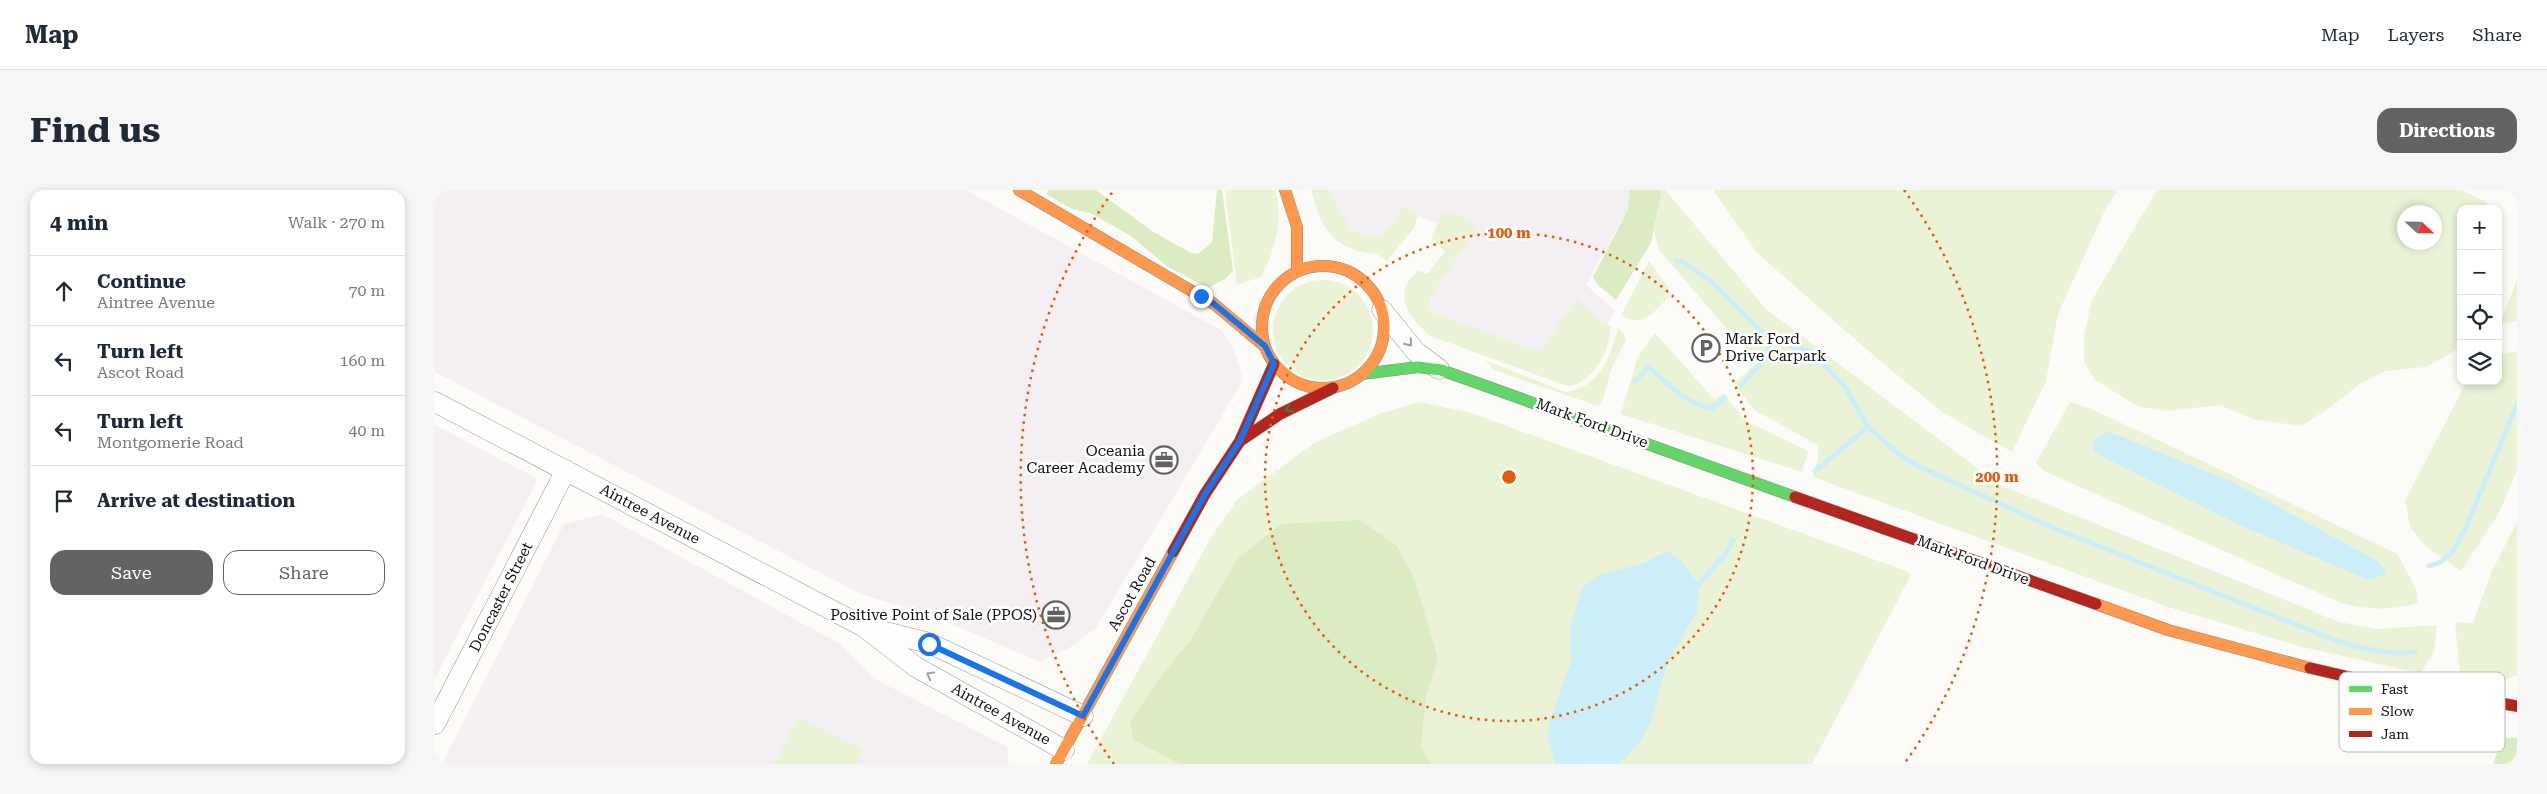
<!DOCTYPE html>
<meta charset="utf-8">
<style>
:root{--surface:#fff;--page:#f6f6f7;--text:#1f2937;--muted:#747a83;--line:#e0e1e3;--accent:#646362}
body{margin:0;font-family:"Roboto Serif",serif;background:var(--page);color:var(--text)}
.controls{position:absolute;right:15px;top:15px;display:grid;overflow:hidden;border-radius:10px;box-shadow:0 2px 8px #0003}
.controls button{width:45px;height:45px;display:grid;place-items:center;padding:0;border:0;border-bottom:1px solid var(--line);background:var(--surface);color:var(--text);font:25px sans-serif}
.compass{position:absolute;left:1962px;top:15px;width:45px;height:45px;border-radius:50%;background:var(--surface);box-shadow:0 2px 8px #0003;rotate:112deg}
.stop{position:absolute;width:15px;height:15px;margin:-11px;border:4px solid #1a73e8;border-radius:50%;background:#fff}
.stop.end{background:#1a73e8;border-color:#fff;box-shadow:0 1px 5px #0008}
.list{margin:0;padding:0;list-style:none}
h2{display:flex;justify-content:space-between;align-items:center;height:65px;margin:0;padding:0 20px;font-size:21px}
h2 small{font-size:16px;font-weight:400;color:var(--muted)}
.list li{display:grid;grid-template-columns:32px 1fr auto;gap:15px;align-items:center;box-sizing:border-box;height:70px;padding:0 20px;border-top:1px solid var(--line)}
.list b{display:block;font-size:19px;white-space:nowrap}
.list p{margin:0;font-size:16px;white-space:nowrap;color:var(--muted)}
.list em{font-size:16px;font-style:normal;color:var(--muted)}
.actions{display:flex;gap:10px;padding:15px 20px}
.actions a{flex:1;padding:11px 0;border:1px solid var(--accent);border-radius:15px;text-align:center;font-size:18px;color:var(--accent)}
.actions .main{background:var(--accent);color:#fff}
.icon{flex:none;width:28px;height:28px;fill:none;stroke:currentColor;stroke-width:2;stroke-linecap:round;stroke-linejoin:round}
.map{position:relative;flex:none;width:2082px;height:574px;overflow:hidden;border-radius:15px}
header{display:flex;align-items:center;gap:30px;box-sizing:border-box;height:70px;padding:0 25px;background:var(--surface);border-bottom:1px solid var(--line)}
header strong{font-size:24px}
nav{display:flex;gap:28px;margin-inline-start:auto;font-size:18px}
.intro{display:flex;align-items:center;justify-content:space-between;box-sizing:border-box;height:120px;padding:0 30px}
h1{margin:0;font-size:35px}
.button{padding:12px 22px;border-radius:15px;background:var(--accent);color:#fff;font-size:18px;font-weight:700}
main{display:flex;gap:30px;padding:0 30px}
aside{flex:1;background:var(--surface);border-radius:15px;box-shadow:0 2px 8px #0003}
.map>svg:first-child{display:block}
.industrial{fill:#f4eff3}
.green{fill:#eaf3d5;fill-rule:evenodd}
.forest{fill:#dbecc3}
.water{fill:#cbeef9}
.lines{fill:none;stroke-linecap:round;stroke-linejoin:round}
.stream{stroke:#cbeef9;stroke-width:5}
.street-casing{stroke:#979695;stroke-width:21}
.fast-casing{stroke:#8e8d8b;stroke-width:12}
.slow-casing{stroke:#8e8d8b;stroke-width:12}
.jam-casing{stroke:#8e8d8b;stroke-width:12}
.street{stroke:#fffefe;stroke-width:20}
.fast{stroke:#63d668;stroke-width:11}
.slow{stroke:#ff974d;stroke-width:11}
.jam{stroke:#b3261e;stroke-width:11}
.oneway{stroke:#a09f9f}
.oneway2{stroke:#3e7d41}
.route{stroke:#1a73e8;stroke-width:6}
.ring{fill:none;stroke:#e8590c;stroke-width:2.5;stroke-dasharray:2.5 5}
.labels{text-anchor:middle;dominant-baseline:central;stroke-width:5;stroke-linejoin:round;paint-order:stroke}
.poi-label{font-size:15px;fill:#111;stroke:#fff;text-anchor:end}
.street-label{font-size:15px;fill:#111;stroke:#fff}
.key{fill:#fff;stroke:#b8b8b8;stroke-width:1}
.key-label{font-size:14px;fill:#111}
.centre{fill:#e8590c;stroke:#fff;stroke-width:2.5}
.ring-label{font-size:15px;text-anchor:middle;font-weight:bold;fill:#e8590c;stroke:#fff;stroke-width:5;stroke-linejoin:round;paint-order:stroke}
</style>
<header>
<strong>Map</strong>
<nav><a>Map</a><a>Layers</a><a>Share</a></nav>
</header>
<div class="intro"><h1>Find us</h1><a class="button">Directions</a></div>
<main>
<aside>
<h2>4 min<small>Walk · 270 m</small></h2>
<ul class="list">
<li><svg class="icon" aria-label="ahead" viewBox="0 0 24 24"><path d="M12 20V5M6 11l6-6 6 6"/></svg><div><b>Continue</b><p>Aintree Avenue</p></div><em>70 m</em></li>
<li><svg class="icon" aria-label="left" viewBox="0 0 24 24"><path d="M17 20v-9H6M10 6l-5 5 5 5"/></svg><div><b>Turn left</b><p>Ascot Road</p></div><em>160 m</em></li>
<li><svg class="icon" aria-label="left" viewBox="0 0 24 24"><path d="M17 20v-9H6M10 6l-5 5 5 5"/></svg><div><b>Turn left</b><p>Montgomerie Road</p></div><em>40 m</em></li>
<li><svg class="icon" aria-label="arrive" viewBox="0 0 24 24"><path d="M6 21V4h12l-3 4 3 4H6"/></svg><div><b>Arrive at destination</b></div></li>
</ul>
<div class="actions"><a class="main">Save</a><a>Share</a></div>
</aside>
<div class="map">
<svg width="2082" height="574" viewBox="0 0 2082 574">
<rect width="100%" height="100%" fill="#fdfbf7"/>
<path class="industrial" d="M0,0H531L786,140L798,157L808,190L661,438L634,458L606,472L495,425L426,404L0,182Z
M889,0H1195L1193,19L1151,95L1180,121L1153,172L1143,184L1000,134L983,115L1029,42L972,23L951,57L912,47Z
M0,235L103,289L0,488Z
M167,324L405,454L440,489L572,557L574,574H7L129,334Z"/>
<path class="green" d="M790,0H840C849,29 840,61 826,87L802,95Z
M876,0H893L917,41L945,47L968,18H974L984,23L979,38L952,71C944,63 938,64 927,62C892,53 885,32 876,0Z
M1227,0H1230L1331,119L1563,294L1904,432L1943,439L2002,435L1999,462L1985,483L1867,457L1733,417L1378,287L1383,268V255L1319,220L1299,193L1321,173L1224,60L1219,40Z
M1278,0H1683L1671,18L1623,124L1611,191L1577,262L1507,222L1438,165L1323,64Z
M1722,0H2027L2051,12L2056,19H2026V150L2021,160L1991,177L1950,181L1926,193L1890,221L1866,236L1817,229L1785,215L1732,221L1704,217L1660,190L1649,172V146L1657,110ZM1970,22H2000V52H1970Z
M1008,22L1025,26L1043,37L994,109V115L998,123L1105,162L1141,109L1162,129L1176,136C1174,144 1174,155 1170,163C1165,176 1146,197 1132,196L996,146C982,135 963,115 971,96C973,90 979,85 983,80L992,84L1010,61L996,48Z
M1214,71L1233,97L1235,106C1218,121 1210,139 1186,125Z
M2082,89V131L2065,134Z
M838 140a50 50 0 1 1 100 0a50 50 0 1 1-100 0Z
M1183,138L1189,144L1191,150L1177,177L1167,212L1163,216L1059,180L1050,170L1130,202C1165,198 1175,167 1183,138Z
M1220,143L1280,210L1288,203L1311,231L1373,261L1367,282L1186,224L1203,166Z
M2082,161V281L2063,325L2026,381L1989,355L1975,336L1970,311L2032,191H2063V165Z
M985,212L1036,223L1471,381L1476,385L1377,574H652L776,347L802,310L879,253L944,224Z
M1635,212L1654,218L1723,250L1962,364L1981,398L1983,413C1955,421 1933,420 1906,413L1609,281L1601,273ZM1800,293L1941,370L1950,379L1951,384L1933,390Z
M2082,332V485L2066,492L2025,486L2020,432L2038,433L2056,383Z
M363,527L428,560L421,574H339Z"/>
<path class="forest" d="M613,0H661L717,41L756,63L763,64L777,52L782,0H787L798,81L790,89L773,98L733,77L696,46L655,23L637,19L612,5Z
M1195,0H1227L1216,53L1181,110L1163,95L1158,87L1193,19Z
M925,330L962,356L979,388L1003,468L991,506L986,558L997,574H745L698,550L695,532L724,489L755,451L802,369L846,334Z
M2068,548H2082V574H2058Z"/>
<path class="water" d="M1672,241L1800,293L1941,370L1950,379L1951,384L1934,390L1809,337L1672,269L1658,261L1660,250Z
M1232,361L1245,370L1264,394L1262,422L1232,473L1215,534L1207,549L1185,574H1120L1113,550L1114,534L1137,469L1135,448L1136,434L1148,396L1164,385L1209,373Z"/>
<g class="lines">
<path class="stream" d="M1241,71L1248,72L1274,90L1327,142L1338,150L1376,162L1409,195L1433,237L1466,266L1485,277L1616,337L1902,451C1926,458 1954,466 1980,462
M1200,191L1213,177C1232,192 1252,216 1277,218L1290,208
M1306,195L1332,167L1336,148
M1380,281L1433,237
M1994,376L2006,372L2017,362L2030,340L2082,214
M1264,394L1292,362L1298,350"/>
<g class="street-casing">
<path id="street" d="M947,120L981,162L1004,179
M0,212L429,437L481,477L629,560
M438,439L494,453L648,526
M0,534L131,280"/>
</g>
<g class="fast-casing">
<path id="fast" d="M927,184L983,177L1006,180L1360,307"/>
</g>
<g class="slow-casing">
<path id="slow" d="M584,0L779,114L829,156
M850,0L862,37V80
M827 137a61 61 0 1 1 122 0a61 61 0 1 1-122 0Z
M1661,414L1733,440L1875,478
M621,574L738,362"/>
</g>
<g class="jam-casing">
<path id="jam" d="M805,251L845,224L898,198
M1360,307L1661,414
M738,362L770,304L805,251L839,174
M1875,478L1918,488L2082,516"/>
</g>
<use href="#street" class="street"/>
<use href="#fast" class="fast"/>
<use href="#slow" class="slow"/>
<use href="#jam" class="jam"/>
</g>
<defs><path id="oneway-chevron" d="M-2-3.5L2.5 0L-2 3.5" fill="none" stroke-width="1.6" stroke-linecap="round" stroke-linejoin="round" transform="scale(1.25)"/></defs>
<g class="oneway">
<use href="#oneway-chevron" transform="translate(974 153) rotate(51)"/>
<use href="#oneway-chevron" transform="translate(495 485) rotate(-151)"/>
</g>
<use class="oneway2" href="#oneway-chevron" transform="translate(854 219) rotate(153)"/>
<g class="lines">
<path class="route" d="M494,454L648,526L770,304L805,251L839,174L830,156L779,114L766,106"/>
</g>
<g class="ring">
<circle cx="1074" cy="287" r="244"/>
<path d="M679 574A488 488 0 0 1 679 0M1469 0A488 488 0 0 1 1469 574"/>
</g>
<defs>
<g id="parking-ring" transform="scale(1.4375)"><circle r="9.5" fill="#fff" stroke="#646362" stroke-width="1.5"/><path d="M-3.5-5.5H1a3.5 3.5 0 0 1 0 7H-1V5.5H-3.5ZM-1-3.4V-.6H.8a1.4 1.4 0 0 0 0-2.8Z" fill="#646362"/></g>
<g id="office-ring" transform="scale(1.4375)"><circle r="9.5" fill="#fff" stroke="#646362" stroke-width="1.5"/><path d="M-6-3h4V-5.5h4V-3h4V5H-6ZM-1-4.5V-3h2v-1.5ZM-6 0V1H6V0Z" fill="#646362"/></g>
</defs>
<g fill-rule="evenodd">
<use href="#parking-ring" x="1271" y="158"/>
<use href="#office-ring" x="729" y="270"/>
<use href="#office-ring" x="621" y="425"/>
</g>
<g class="labels">
<g class="poi-label">
<text x="1290" y="149" text-anchor="start">Mark Ford<tspan x="1290" dy="17">Drive Carpark</tspan></text>
<text x="710" y="261">Oceania<tspan x="710" dy="17">Career Academy</tspan></text>
<text x="602" y="425">Positive Point of Sale (PPOS)</text>
</g>
<g class="street-label">
<text transform="translate(1157 233) rotate(20)">Mark Ford Drive</text>
<text transform="translate(215 324) rotate(28)">Aintree Avenue</text>
<text transform="translate(1538 370) rotate(20)">Mark Ford Drive</text>
<text transform="translate(697 404) rotate(-61)">Ascot Road</text>
<text transform="translate(66 407) rotate(-63)">Doncaster Street</text>
<text transform="translate(566 524) rotate(29)">Aintree Avenue</text>
</g>
</g>
<rect x="1904" y="482" width="166" height="80" rx="8" class="key"/>
<rect x="1914" y="496" width="23" height="6" fill="#63d668"/>
<rect x="1914" y="518" width="23" height="7" fill="#ff974d"/>
<rect x="1914" y="541" width="23" height="6" fill="#b3261e"/>
<g class="key-label">
<text x="1946" y="504">Fast</text>
<text x="1946" y="526">Slow</text>
<text x="1946" y="549">Jam</text>
</g>
<circle cx="1074" cy="287" r="8" class="centre"/>
<g class="ring-label">
<text x="1074" y="48">100 m</text>
<text x="1562" y="292">200 m</text>
</g>
</svg>
<div class="controls">
<button>+</button>
<button>−</button>
<button><svg class="icon" aria-label="locate" viewBox="0 0 24 24"><circle cx="12" cy="12" r="6"/><path d="M12 2v4M12 18v4M2 12h4M18 12h4"/></svg></button>
<button><svg class="icon" aria-label="layers" viewBox="0 0 24 24"><path d="M12 4l9 5-9 5-9-5zM3 14l9 5 9-5"/></svg></button>
</div>
<svg class="compass" viewBox="-18 -18 36 36"><path d="M0-13l5 13h-10z" fill="#e53935"/><path d="M0 13l5-13h-10z" fill="#747a83"/></svg>
<div class="stop" style="left:494px;top:454px"></div>
<div class="stop end" style="left:766px;top:106px"></div>
</div>
</main>
